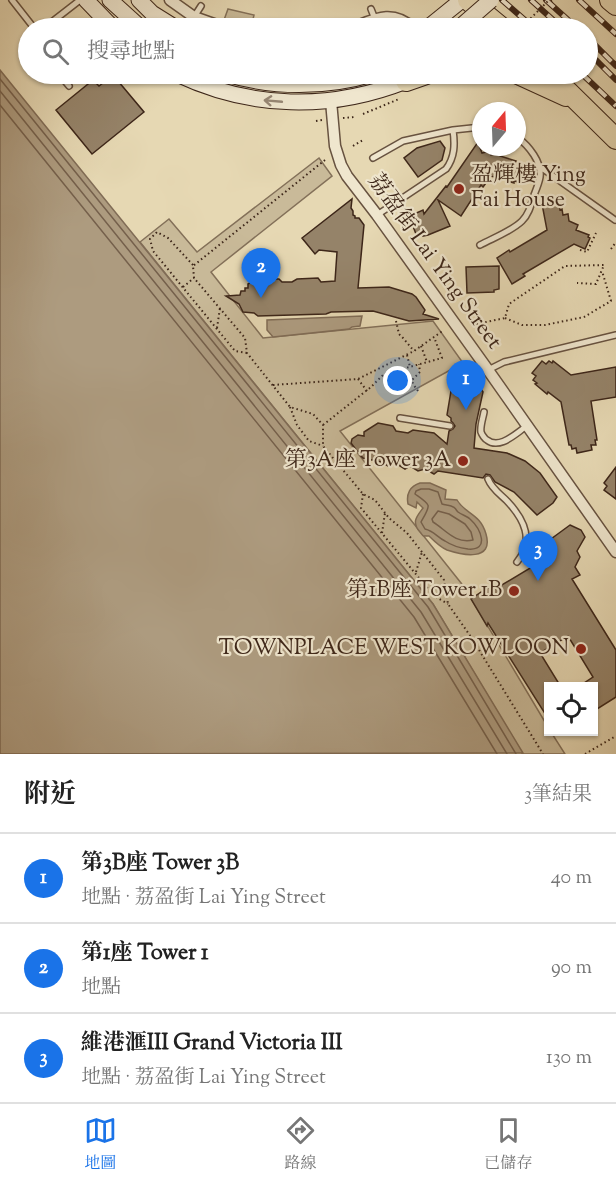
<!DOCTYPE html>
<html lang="zh-TW">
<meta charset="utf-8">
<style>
:root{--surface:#fff;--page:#f6f6f6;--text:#222;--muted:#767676;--line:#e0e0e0;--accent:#1a73e8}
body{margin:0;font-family:"Sorts Mill Goudy","Noto Serif TC",serif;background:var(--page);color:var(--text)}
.controls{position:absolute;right:18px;bottom:18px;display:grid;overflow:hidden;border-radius:0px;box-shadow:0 2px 4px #0004}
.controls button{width:54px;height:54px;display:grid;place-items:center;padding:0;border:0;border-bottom:2px solid var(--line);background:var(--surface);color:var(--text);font:30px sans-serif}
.compass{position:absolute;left:472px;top:102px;width:54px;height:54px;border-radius:50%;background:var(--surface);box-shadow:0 2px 4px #0004;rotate:19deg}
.you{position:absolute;left:398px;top:381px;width:21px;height:21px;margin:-15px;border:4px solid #fff;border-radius:50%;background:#1a73e8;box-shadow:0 0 0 9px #1a73e833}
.badge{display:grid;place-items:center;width:39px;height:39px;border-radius:50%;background:var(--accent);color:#fff;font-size:20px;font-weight:700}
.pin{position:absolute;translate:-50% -50px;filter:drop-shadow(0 2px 3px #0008)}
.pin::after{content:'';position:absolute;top:32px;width:21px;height:18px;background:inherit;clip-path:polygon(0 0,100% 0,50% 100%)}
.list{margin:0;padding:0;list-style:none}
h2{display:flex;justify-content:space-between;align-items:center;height:78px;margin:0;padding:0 24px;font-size:26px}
h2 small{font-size:20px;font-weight:400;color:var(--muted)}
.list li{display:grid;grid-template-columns:39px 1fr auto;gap:18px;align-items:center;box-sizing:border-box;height:90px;padding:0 24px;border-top:2px solid var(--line)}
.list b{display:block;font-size:22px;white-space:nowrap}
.list p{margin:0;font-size:20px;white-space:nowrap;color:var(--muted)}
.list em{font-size:20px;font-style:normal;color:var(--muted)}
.icon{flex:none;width:33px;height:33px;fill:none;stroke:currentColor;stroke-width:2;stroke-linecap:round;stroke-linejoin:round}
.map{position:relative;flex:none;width:616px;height:754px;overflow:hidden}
.search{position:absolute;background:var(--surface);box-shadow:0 2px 4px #0004;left:18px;right:18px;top:18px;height:66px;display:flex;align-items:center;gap:15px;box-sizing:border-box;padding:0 21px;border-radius:33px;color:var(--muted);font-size:22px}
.sheet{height:348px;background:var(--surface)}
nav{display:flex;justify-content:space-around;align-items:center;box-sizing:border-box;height:84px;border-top:2px solid var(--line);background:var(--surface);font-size:16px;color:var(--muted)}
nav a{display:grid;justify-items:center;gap:3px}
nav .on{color:var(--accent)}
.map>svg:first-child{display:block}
.green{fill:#c9ba99;stroke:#837059;stroke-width:1.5}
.water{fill:#ad9b7f;stroke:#806c56;stroke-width:1.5}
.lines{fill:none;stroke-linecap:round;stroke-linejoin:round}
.shore{stroke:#75604c;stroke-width:1.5}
.building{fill:#958369;stroke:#3d2619;stroke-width:1.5}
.lane-casing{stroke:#675240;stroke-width:8}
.street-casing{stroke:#675240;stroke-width:13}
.secondary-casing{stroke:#3d2619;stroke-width:17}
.highway-casing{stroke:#3d2619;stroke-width:22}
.path{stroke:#3d2619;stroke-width:2;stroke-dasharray:1.5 3;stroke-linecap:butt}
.lane{stroke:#efe6ce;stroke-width:5}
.street{stroke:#efe6ce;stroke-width:10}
.secondary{stroke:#efe6ce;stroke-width:15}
.highway{stroke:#e6d8b3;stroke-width:20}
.rail-casing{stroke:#3d2619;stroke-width:6}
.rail{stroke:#efe6ce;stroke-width:4;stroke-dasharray:11;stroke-linecap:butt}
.secondary-bridge-casing{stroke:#3d2619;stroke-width:17;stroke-linecap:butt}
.path-bridge{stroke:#3d2619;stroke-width:2;stroke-dasharray:1.5 3;stroke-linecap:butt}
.secondary-bridge{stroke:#efe6ce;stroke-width:15}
.oneway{stroke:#968674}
.poi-dot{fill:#8f2418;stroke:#efe6ce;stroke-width:2}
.labels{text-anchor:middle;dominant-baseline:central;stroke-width:4.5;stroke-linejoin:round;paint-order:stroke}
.poi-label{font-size:22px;fill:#3d2619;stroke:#efe6ce;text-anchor:end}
.street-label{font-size:22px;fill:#3d2619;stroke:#efe6ce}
</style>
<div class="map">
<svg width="616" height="754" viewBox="0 0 616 754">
<rect width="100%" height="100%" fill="#e6d8b3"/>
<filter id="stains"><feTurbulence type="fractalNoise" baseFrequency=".00333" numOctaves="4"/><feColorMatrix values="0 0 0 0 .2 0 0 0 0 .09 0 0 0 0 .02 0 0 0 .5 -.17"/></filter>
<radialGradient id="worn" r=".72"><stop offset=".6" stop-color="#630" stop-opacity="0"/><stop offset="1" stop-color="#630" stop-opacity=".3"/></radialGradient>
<path class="green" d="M228,9L254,15L251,28L224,20Z
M319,158L332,176L211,272L263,338L433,321L463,363L340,431L465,588L548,727V732H551L565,754H522V753L433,604L140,242L169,219L197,252Z"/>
<path class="water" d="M0,70L433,604L523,753L0,754Z
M362,316L360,326L352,327L349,329L273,337L267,330V320Z
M420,483H430L446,490L445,499L457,500C465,514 480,513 486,534C494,562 462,555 447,550C440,547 434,541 429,536C422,536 424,537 420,532C411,522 417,516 423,508L417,502L416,508L408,504C406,494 410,486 420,483Z"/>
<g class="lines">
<path class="shore" d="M0,79L428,607L516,754
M0,91L421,612L507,754
M0,105L414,617L497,754
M421,489H429L438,492L442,504C445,505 448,505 451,506C457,508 454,508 458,512C462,515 467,516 470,519C481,529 490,551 468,549C460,548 451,545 445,541C437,537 434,531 425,529L421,522C431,504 432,506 415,494L416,491Z
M438,511L449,514L465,524L471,532L473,540C455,544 446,530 433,522L432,519Z"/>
</g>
<path class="building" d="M113,75L144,112L92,154L56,110L93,80L99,86Z
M440,141L445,148L442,160L418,177L404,158L417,148Z
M478,142L482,153L490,151L491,155L499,152L500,156L516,161L514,166L530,171L527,180H525L524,182L519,180L518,182L514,181V183L491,176L483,187L481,185L461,216L438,200L450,226L428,235L423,236L422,232L416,234L411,221L416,218L414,214L423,210L424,214L446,186L447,187Z
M554,197L558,198L560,210L562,209L563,215L568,214L569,221L578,225L576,230L589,235L588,237L590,238L585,249L574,244L523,274L525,276L512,284L497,258L509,250L510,252L547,230L542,204H544L543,199Z
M352,199L351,208L353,211V215L355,216V218H359L364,225L358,288L389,287L412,294L416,297L425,310L423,314L439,319L409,321L373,311L331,312L326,314L258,316L254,313L243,312L239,304L226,296L240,295L241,291H245V288H248V284L253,281H264V279H279L282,282H292L297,279L318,278L321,282L335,281L337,252L319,250L315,254L302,238Z
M499,266V289L494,290V292L467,293L466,267Z
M542,361L546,364L549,361L552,363L553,361L571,375L616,367V397L591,401L597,440H595L596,445H591L592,450L577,453L576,448L572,449L571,445H569L561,402L548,392L547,394L535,384L537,383L533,380L536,376L532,373Z
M471,368L470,375H472L471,377L476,378L474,385L479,386L483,392L476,424L474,448L507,453L525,461L540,473L557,497L553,503L537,515L514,492L495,482L490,475L486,474L483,478L438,471L434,474L425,469L418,471L410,466L405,469L397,464L388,466L381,462L363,458L360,455L361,452L357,451L351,443L352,439L358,435L364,436V432L378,423L393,426L396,431L408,433L413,430L434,433L447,444L449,431L453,429L455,426L453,423L451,421V418L447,415L453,379Z
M616,467V499L604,490L607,486L604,483Z
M570,525L581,530L585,537L577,551L580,557L575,567L580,575L572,579L616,650V697L594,711V687H578L593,677L568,636L540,653L561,687H549V720L488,623L487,626L471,599L487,588L495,589L537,564L551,539Z"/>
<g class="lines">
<g class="lane-casing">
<path id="lane" d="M12,0L34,28
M371,9L375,19
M194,17L201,6
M44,28L80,0
M59,74L69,86
M373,158L403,141L453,130L481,127
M539,166L615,220
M377,215L446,169C455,157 455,144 453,130
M480,245C493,238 512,231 522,221C529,214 531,205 534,195C536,190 539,183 540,177C542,162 529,146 517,137
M488,370L504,362L616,335
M484,412C483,418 480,426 481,432C482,435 485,439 487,440C500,450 516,433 527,426
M400,418L450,426
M488,479C492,489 500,494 507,501C524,519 535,540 517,562"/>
</g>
<g class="street-casing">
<path id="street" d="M170,0L194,17L225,28
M352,28C375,19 392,9 413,28
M331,101L335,146L341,165L347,176L377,215L488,370L616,552"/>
</g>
<g class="secondary-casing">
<path id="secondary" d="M86,0L113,28
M110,0L141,28
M139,0L152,13L176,28
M424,28L431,25L462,0
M177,74C251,109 330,111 406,81"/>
</g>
<g class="highway-casing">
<path id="highway" d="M468,0L502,28
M517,0L548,28
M562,0L616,51
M610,0L616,5
M588,65L616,93
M518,74L566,96
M550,74L616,139
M406,81L426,74"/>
</g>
<path class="path" d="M440,81L457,74
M363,114L399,99
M343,118L355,117
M316,121L322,120
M353,146L363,140
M325,160L193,266L194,278L245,338L247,353L290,407L313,414L323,425V446L363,494L375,500L389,518L407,533L444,580L448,604L471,637L543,754
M611,249L616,242
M580,250L587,252L596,233
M193,265L168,238L157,232L150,239L153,251L235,351L247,353
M183,287L194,278
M505,318L522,325H545L584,317L611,301L602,271
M396,321L399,334L403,338L414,351
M472,325L505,318L509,304L565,266L604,265L596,284L577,283
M217,328L220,308
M421,346L427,362
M407,355L410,367
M358,379L367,391
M273,385L358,379L414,351L444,330
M418,391L413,384L412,380L420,372L419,364
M290,407L297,425L309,441L323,446
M323,425L371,387L384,374L442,358L434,337
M363,494L361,508L434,596L448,604
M382,533L385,513
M416,572L422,552
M585,754L616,736"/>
<use href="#lane" class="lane"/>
<use href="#street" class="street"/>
<use href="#secondary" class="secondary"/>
<use href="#highway" class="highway"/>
<g class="rail-casing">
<path id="rail" d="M502,0L534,28
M531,0L562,28
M546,0L577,28
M579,0L616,34
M588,38L616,66
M588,52L616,80
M582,74L616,106"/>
</g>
<use href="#rail" class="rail"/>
<g class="secondary-bridge-casing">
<path id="secondary-bridge" d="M459,28L491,0
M227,74C273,88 326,88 372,74"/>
</g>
<path class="path-bridge" d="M521,28L549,0"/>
<use href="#secondary-bridge" class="secondary-bridge"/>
</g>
<defs><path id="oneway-shaft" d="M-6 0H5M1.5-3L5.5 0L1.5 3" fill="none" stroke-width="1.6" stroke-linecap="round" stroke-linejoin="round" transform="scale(1.5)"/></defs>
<use class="oneway" href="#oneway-shaft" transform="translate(273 101) rotate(-175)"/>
<g class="poi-dot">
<circle cx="459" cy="189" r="6"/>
<circle cx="463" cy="461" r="6"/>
<circle cx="514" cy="591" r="6"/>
<circle cx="581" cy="649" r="6"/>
</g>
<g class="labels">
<g class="poi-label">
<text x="471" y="176" text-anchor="start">盈輝樓 Ying<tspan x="471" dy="25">Fai House</tspan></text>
<text x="451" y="461">第3A座 Tower 3A</text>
<text x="502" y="591">第1B座 Tower 1B</text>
<text x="569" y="649">TOWNPLACE WEST KOWLOON</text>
</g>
<g class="street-label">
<text transform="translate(434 262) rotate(54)">荔盈街 Lai Ying Street</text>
</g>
</g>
<rect width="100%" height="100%" filter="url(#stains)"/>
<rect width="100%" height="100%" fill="url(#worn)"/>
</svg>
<div class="controls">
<button><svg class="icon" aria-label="locate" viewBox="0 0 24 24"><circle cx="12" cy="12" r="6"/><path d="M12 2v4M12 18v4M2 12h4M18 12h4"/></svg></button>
</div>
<svg class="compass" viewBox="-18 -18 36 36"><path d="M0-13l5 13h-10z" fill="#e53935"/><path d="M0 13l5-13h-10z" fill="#767676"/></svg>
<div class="you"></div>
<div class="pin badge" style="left:466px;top:410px">1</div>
<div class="pin badge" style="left:261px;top:298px">2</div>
<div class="pin badge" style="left:538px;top:581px">3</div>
<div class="search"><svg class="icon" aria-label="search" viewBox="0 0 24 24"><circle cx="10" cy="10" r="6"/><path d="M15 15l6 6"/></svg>搜尋地點</div>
</div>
<section class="sheet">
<h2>附近<small>3筆結果</small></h2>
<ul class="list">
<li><span class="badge">1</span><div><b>第3B座 Tower 3B</b><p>地點 · 荔盈街 Lai Ying Street</p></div><em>40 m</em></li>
<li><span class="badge">2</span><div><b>第1座 Tower 1</b><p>地點</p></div><em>90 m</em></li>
<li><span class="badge">3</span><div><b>維港滙III Grand Victoria III</b><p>地點 · 荔盈街 Lai Ying Street</p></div><em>130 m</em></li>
</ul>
</section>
<nav>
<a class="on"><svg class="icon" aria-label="map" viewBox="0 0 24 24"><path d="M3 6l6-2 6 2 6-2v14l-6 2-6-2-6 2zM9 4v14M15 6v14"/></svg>地圖</a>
<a><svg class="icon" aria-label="directions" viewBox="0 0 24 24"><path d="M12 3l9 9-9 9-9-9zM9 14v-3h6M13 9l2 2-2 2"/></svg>路線</a>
<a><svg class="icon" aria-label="saved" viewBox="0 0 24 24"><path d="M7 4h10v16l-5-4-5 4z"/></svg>已儲存</a>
</nav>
